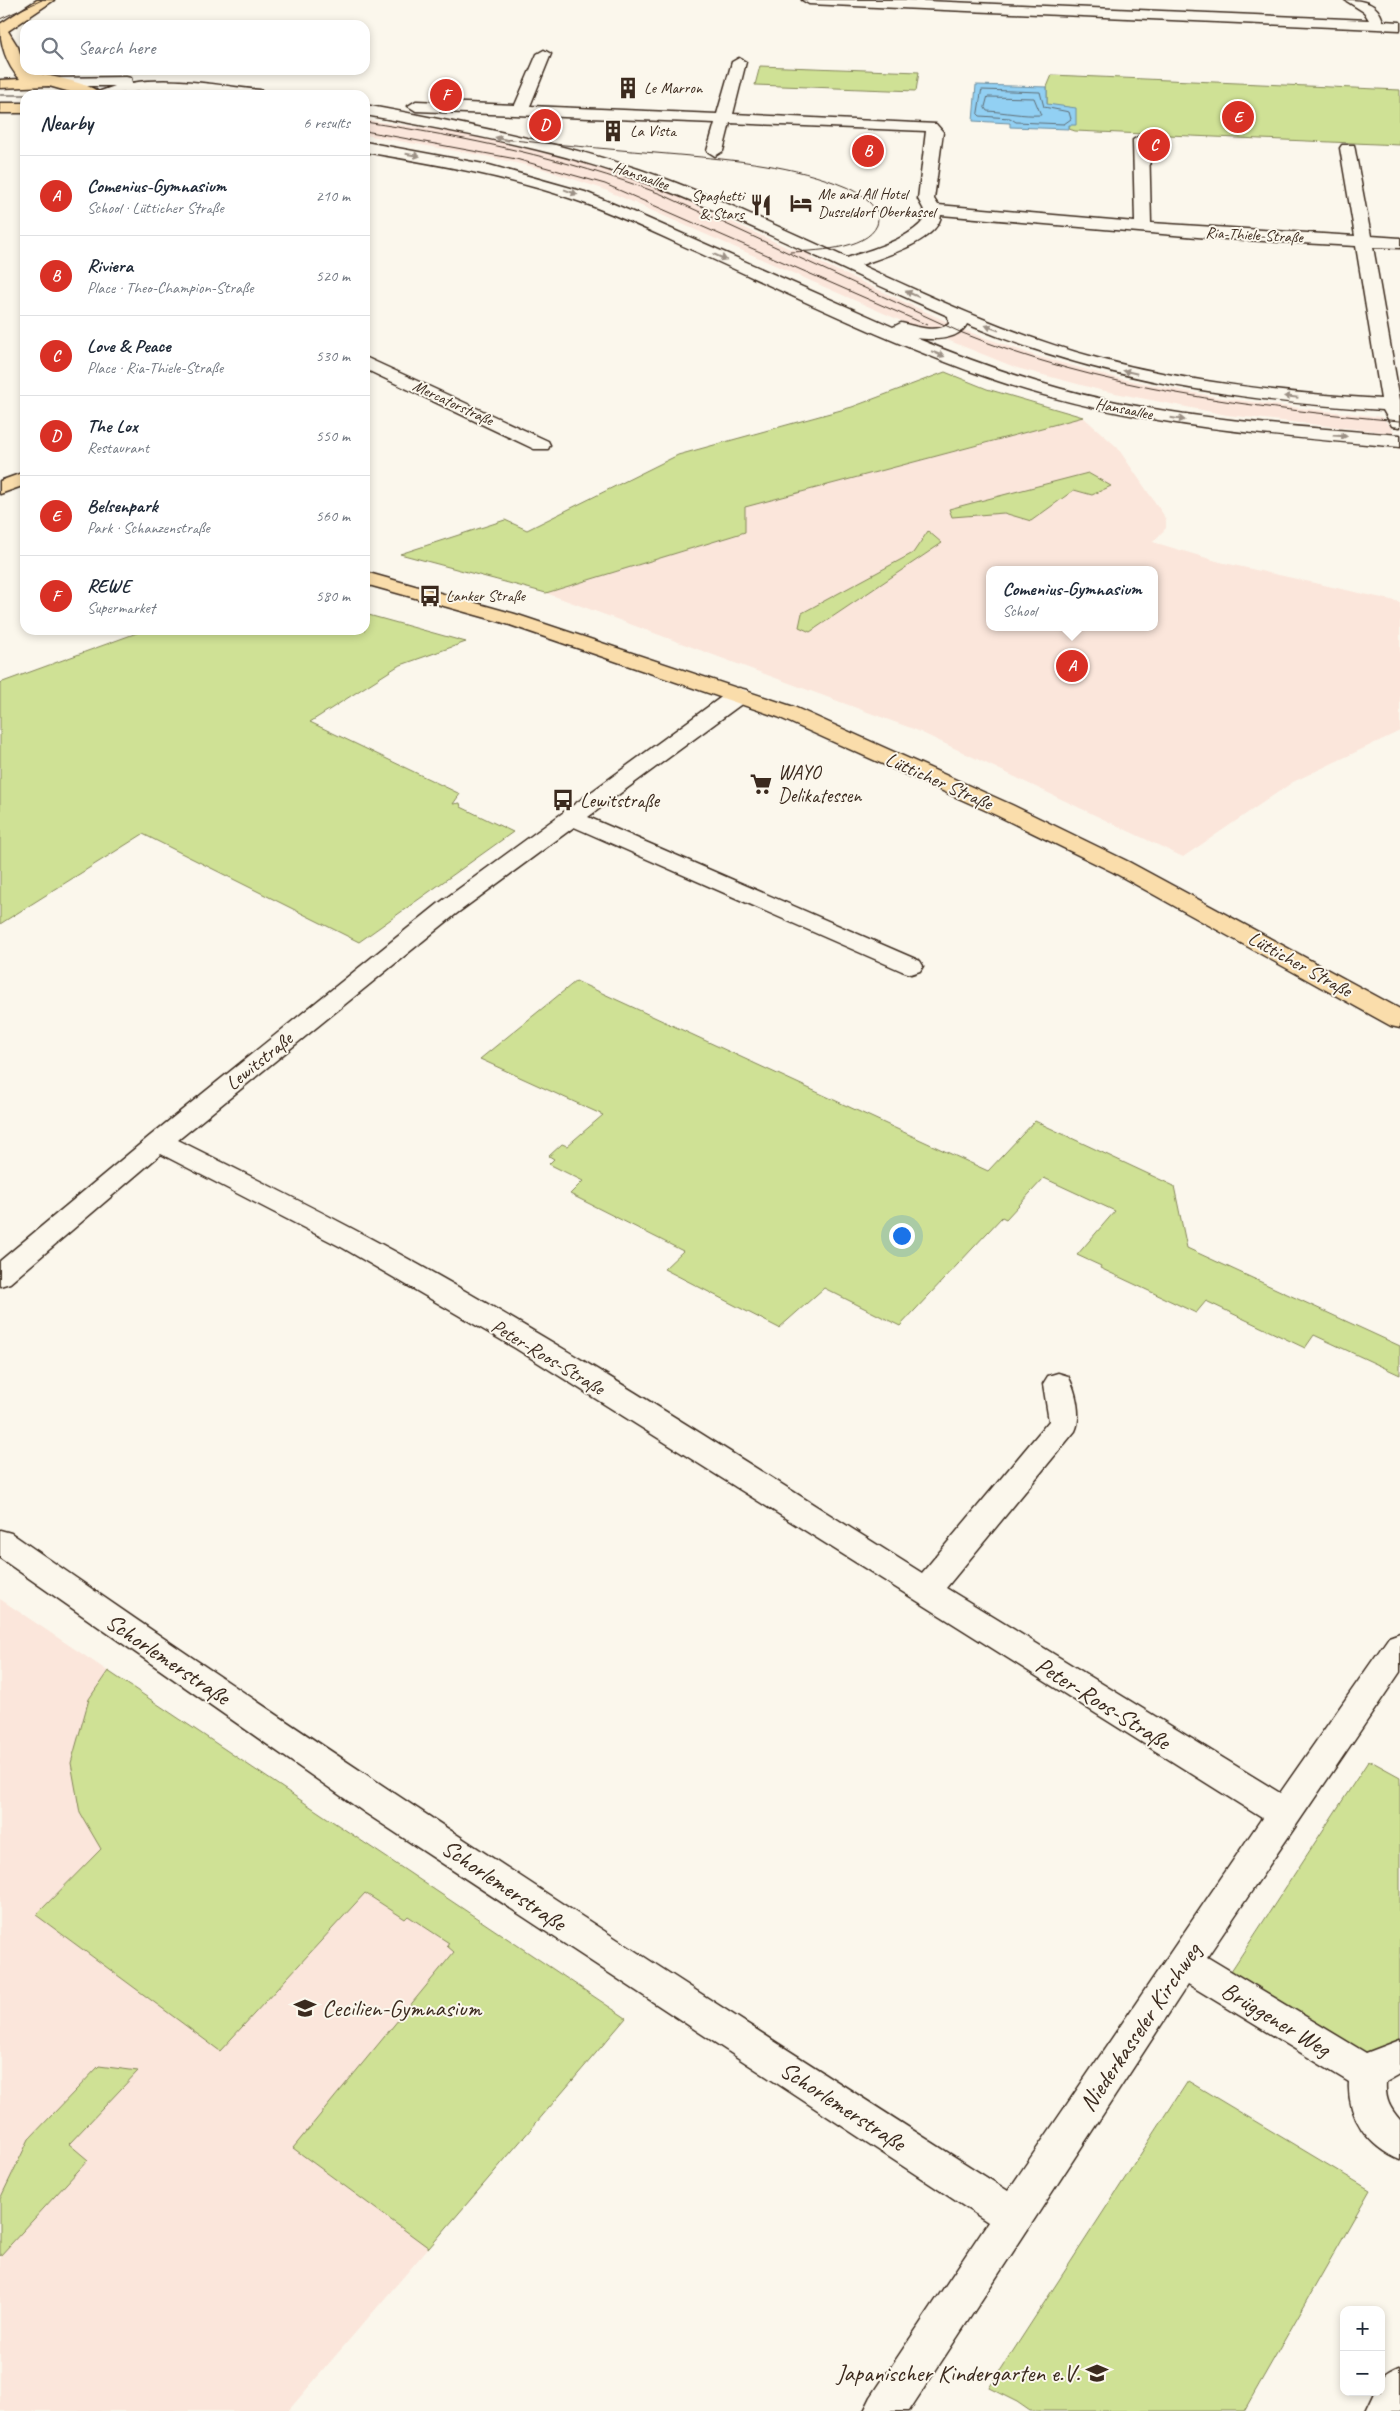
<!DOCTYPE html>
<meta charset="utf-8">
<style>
:root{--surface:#fff;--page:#f2f2f3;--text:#1f2937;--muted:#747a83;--line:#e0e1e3;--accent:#d93025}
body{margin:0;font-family:Caveat,sans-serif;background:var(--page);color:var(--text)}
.controls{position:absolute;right:15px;bottom:15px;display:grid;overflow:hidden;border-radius:10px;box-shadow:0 2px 8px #0003}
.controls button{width:45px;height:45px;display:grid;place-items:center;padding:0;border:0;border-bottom:1px solid var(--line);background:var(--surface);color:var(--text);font:25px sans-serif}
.you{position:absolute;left:901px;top:1235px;width:18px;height:18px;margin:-12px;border:4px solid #fff;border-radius:50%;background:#1a73e8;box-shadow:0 0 0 8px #1a73e833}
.badge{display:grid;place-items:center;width:32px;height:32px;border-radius:50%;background:var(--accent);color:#fff;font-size:16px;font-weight:700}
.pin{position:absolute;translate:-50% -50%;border:2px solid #fff;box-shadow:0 1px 5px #0006}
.popup{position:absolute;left:986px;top:566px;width:172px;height:65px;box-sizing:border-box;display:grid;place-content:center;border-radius:10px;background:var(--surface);filter:drop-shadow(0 1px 4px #0005);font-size:16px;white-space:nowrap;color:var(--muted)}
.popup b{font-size:19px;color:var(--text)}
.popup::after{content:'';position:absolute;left:50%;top:100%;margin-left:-10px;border:10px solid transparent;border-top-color:var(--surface)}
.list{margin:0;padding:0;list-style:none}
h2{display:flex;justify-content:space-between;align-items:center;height:65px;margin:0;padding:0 20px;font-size:21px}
h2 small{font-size:16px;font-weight:400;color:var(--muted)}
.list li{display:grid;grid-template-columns:32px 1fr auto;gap:15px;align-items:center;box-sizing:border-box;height:80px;padding:0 20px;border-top:1px solid var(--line)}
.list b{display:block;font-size:19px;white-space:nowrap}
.list p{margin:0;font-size:16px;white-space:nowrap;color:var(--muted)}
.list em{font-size:16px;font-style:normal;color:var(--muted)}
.icon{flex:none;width:28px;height:28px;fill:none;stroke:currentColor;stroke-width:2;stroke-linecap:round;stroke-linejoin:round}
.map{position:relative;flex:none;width:1400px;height:2411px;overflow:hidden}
.search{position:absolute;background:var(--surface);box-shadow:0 2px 8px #0003;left:20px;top:20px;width:350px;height:55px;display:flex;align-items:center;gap:12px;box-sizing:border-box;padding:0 18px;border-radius:15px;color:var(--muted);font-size:19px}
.panel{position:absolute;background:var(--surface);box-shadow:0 2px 8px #0003;left:20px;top:90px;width:350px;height:545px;border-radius:15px}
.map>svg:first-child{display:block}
.built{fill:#fbe6db;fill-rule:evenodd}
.green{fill:#cfe195;stroke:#85865a}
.water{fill:#92d0f3;stroke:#6f8e9e}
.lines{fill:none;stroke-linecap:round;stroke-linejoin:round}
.shore{stroke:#5e6c73;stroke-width:1}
.minor-casing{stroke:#3b2a1e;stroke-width:3}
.major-casing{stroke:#3b2a1e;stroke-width:3}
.minor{fill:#fbf7ec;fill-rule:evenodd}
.major{fill:#faddab;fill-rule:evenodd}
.tram{stroke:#3b2a1e;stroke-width:1}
.oneway{fill:#9b9085}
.labels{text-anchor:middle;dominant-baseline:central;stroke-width:4;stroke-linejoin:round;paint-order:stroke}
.far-poi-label{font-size:16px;fill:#3b2a1e;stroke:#fbf7ec;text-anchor:start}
.far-street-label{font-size:16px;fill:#3b2a1e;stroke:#fbf7ec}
.poi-label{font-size:20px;fill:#3b2a1e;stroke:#fbf7ec;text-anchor:start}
.street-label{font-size:20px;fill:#3b2a1e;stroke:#fbf7ec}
.near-street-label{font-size:24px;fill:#3b2a1e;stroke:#fbf7ec}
.near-poi-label{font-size:24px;fill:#3b2a1e;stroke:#fbf7ec;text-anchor:start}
</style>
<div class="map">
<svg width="1400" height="2411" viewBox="0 0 1400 2411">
<rect width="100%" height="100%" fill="#fbf7ec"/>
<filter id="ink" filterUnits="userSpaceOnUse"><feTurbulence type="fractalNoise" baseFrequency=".02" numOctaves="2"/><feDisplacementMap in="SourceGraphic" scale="10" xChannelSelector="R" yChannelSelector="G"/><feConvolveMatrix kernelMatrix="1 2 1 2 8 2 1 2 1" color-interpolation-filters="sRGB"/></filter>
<g filter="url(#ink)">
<path class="built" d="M365,120L462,133L586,163L625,176L668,192L790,249L801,250L816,256L808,257L969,332L1036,356L1117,378L1216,397L1281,406L1382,417L1394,431L1392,433L1227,415L1100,390L1017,368L915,327L603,189L543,169L485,156L365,135Z
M1083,417L1117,447L1163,514L1166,521V528L1153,542L1220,562L1400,602V731L1293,782L1183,857L916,730L546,593L745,532L744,507ZM990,570H1154V627H990Z
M0,1599L626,2018L288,2411H0Z"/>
<path class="green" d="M760,66L919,72L916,91L755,85Z
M1052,75L1400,90V145L1075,131L1069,129V125L1047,104V87Z
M945,372L987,389L1083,417L745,507V532L546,593L400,554L505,520L527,530L678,455L852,407Z
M1088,473L1111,486L1092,495L1074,490L1031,521L1004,513L952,517L949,509Z
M928,531L942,543L810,632L799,627L802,613L913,553Z
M365,614L466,642L398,666L310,722L460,794L453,804L460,803L461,807L513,832L359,942L143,834L0,924V683L145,630H365Z
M576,981L988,1171L1035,1121L1174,1186L1187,1248L1400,1346V1375L1314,1335L1305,1348L1206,1301L1196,1313L1100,1268L1101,1266L1077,1255L1115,1211L1044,1178L1006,1219L1002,1217L900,1326L824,1288L779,1328L664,1269L683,1251L570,1194L583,1181L549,1164L554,1159L549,1156L562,1144L567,1146L603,1115L480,1059Z
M108,1671L626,2018L429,2248L293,2148L454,1952L447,1946L449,1943L408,1916L405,1919L365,1893L220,2051L36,1915L101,1849L80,1813L71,1763L89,1699Z
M1369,1760L1400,1777V2045L1367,2054L1231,1971Z
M99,2066L138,2071L69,2144L88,2160L0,2256V2199L29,2139Z
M1188,2081L1370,2190L1244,2411H1030L1017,2402L989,2388Z"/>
<path class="water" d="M976,85L1047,87V104L1076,108V125H1069V129L1010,127V123L973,121Z"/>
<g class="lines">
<path class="shore" d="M982,90L1040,92L1044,107L1069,112L1071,119L1064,124L1016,122L1010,118L980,116L978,114Z
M988,97L1034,98L1041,115C1022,116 1006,112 987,111L985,108Z"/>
<g class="minor-casing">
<path id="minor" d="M802,0H905L1369,20L1364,12L1345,0C1362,0 1378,2 1383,21L1400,22V30L809,4Z
M544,50L551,54L530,106L717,114L732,62L739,58L746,62L733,114L936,124L943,132L934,199L938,205L1135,222L1133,140L1141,135L1149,140L1151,223L1355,236L1340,148L1342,145H1354L1371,236L1400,238V248L1373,247L1400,400V427L1392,426L1383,410C1240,401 1100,380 967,324C958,341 933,340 916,338C978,364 1041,386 1107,400C1203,421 1302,427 1400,435V447C1264,435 1128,425 998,381C895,346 796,297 697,252C656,234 615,213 572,199C505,176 435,164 365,152V142L489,165L585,192L642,216L893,327L901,323C916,326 935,334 949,324L948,316C842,271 739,216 630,177C544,147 454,131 365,115V105C457,122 549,140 638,169C709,193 778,227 847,258C869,250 912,239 925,218L924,210L918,199L926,131L730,123L723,151L715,156L707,151L715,123L416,111L408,106L416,101L515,105L537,54ZM941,215L1209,238L1356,246L1381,399C1285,393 1190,383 1097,358C1015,336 937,300 861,265C882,257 939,241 941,215Z
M126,77L131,78L132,83C174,76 219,86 260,90L268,95H222L158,90L95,95L98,92L115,86H55L48,82L55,78Z
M365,357L548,441L550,445L548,449H534L365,369Z
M739,688L747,690L750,695L747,700L588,817L920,961L923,966L920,971L911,974L902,971L574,827L456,914L178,1140C250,1176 323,1212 394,1251C574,1350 747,1463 922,1573L1049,1421L1043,1384L1048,1376L1058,1373L1068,1376C1076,1390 1082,1417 1075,1431L946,1588L1280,1793L1389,1637L1400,1633V1672L1207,1957L1366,2053L1400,2040V2074L1386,2082C1385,2099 1389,2107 1400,2120V2160C1368,2147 1347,2117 1349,2082L1188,1984L909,2411H864L871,2397L988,2222L364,1812L0,1558V1530L11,1533C338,1761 673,1977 1008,2191L1262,1818L515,1348L343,1248L161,1154L10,1283L0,1286V1261L150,1136L438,904L731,690Z
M1400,2367V2411H1366L1375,2392H1381C1381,2376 1386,2373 1400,2367Z"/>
</g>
<g class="major-casing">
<path id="major" d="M37,0H54L8,31L18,47L25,70C41,75 92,82 102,95H81L49,86L0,88V80L20,79C6,65 0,43 0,24Z
M0,103H25V113H0Z
M25,472V485L0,494V481Z
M365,572L515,614L794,707L1012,805L1129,862L1400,1009V1028L1391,1026L1113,872L996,815L778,717L501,622L365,584Z"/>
</g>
<use href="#minor" class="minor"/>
<use href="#major" class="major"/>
<path class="tram" d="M0,19L42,0
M0,95H142
M365,122C467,137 565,158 661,194L960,332C1100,389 1251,408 1400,421
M365,131L516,159L605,184L927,325
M502,139C561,145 620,150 679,155C735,160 794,165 846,187C860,193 870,201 878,213C878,217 878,222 877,225C867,250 812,251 790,252"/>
</g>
<defs><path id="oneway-solid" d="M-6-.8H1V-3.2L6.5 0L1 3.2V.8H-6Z" transform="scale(1.25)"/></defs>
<g class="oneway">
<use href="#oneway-solid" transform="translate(502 139) rotate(-166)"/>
<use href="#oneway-solid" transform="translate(413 155) rotate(10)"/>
<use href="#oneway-solid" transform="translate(571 192) rotate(21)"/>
<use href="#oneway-solid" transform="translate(720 257) rotate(24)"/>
<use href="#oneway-solid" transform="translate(912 294) rotate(-156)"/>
<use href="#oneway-solid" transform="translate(992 328) rotate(-159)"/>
<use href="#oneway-solid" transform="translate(938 354) rotate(22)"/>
<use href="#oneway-solid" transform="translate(1130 372) rotate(-167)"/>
<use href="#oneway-solid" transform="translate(1291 397) rotate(-174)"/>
<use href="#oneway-solid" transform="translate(1178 419) rotate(9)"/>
<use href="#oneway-solid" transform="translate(1340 436) rotate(4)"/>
</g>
</g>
<defs>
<g id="building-bare" transform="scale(1.725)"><path d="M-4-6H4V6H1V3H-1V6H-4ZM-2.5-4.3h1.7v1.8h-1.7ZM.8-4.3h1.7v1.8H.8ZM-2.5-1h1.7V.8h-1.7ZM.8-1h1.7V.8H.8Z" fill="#3b2a1e" stroke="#fbf7ec" stroke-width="2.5" paint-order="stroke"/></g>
<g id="hotel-bare" transform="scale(1.725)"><path d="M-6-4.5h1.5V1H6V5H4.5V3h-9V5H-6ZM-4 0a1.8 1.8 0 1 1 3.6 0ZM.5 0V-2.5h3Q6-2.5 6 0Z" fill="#3b2a1e" stroke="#fbf7ec" stroke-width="2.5" paint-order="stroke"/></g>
<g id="restaurant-bare" transform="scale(1.725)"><path d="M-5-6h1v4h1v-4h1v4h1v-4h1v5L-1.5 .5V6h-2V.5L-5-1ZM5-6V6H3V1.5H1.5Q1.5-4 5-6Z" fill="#3b2a1e" stroke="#fbf7ec" stroke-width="2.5" paint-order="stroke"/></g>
<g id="bus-bare" transform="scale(1.725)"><path d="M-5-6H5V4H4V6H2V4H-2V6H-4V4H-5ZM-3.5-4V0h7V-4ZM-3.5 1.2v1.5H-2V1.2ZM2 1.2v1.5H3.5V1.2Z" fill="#3b2a1e" stroke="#fbf7ec" stroke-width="2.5" paint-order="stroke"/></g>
<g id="supermarket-bare" transform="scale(1.725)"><path d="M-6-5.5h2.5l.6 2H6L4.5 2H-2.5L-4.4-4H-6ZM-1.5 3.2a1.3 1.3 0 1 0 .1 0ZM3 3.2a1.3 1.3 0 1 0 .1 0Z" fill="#3b2a1e" stroke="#fbf7ec" stroke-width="2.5" paint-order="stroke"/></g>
<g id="school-bare" transform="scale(1.725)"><path d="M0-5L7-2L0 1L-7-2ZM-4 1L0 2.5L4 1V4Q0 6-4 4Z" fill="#3b2a1e" stroke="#fbf7ec" stroke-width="2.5" paint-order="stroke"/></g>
</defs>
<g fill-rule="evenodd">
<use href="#building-bare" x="628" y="88"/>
<use href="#building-bare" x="613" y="131"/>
<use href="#hotel-bare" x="801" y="203"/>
<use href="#restaurant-bare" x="761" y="205"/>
<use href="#bus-bare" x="430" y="596"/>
<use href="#supermarket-bare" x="761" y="784"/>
<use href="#bus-bare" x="563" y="800"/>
<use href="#school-bare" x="305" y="2008"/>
<use href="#school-bare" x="1097" y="2373"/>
</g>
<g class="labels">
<g class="far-poi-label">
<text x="644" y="88">Le Marron</text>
<text x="630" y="131">La Vista</text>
<text x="818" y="194">Me and All Hotel<tspan x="818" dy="18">Dusseldorf Oberkassel</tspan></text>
<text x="744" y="196" text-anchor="end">Spaghetti<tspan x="744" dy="18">&amp; Stars</tspan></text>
<text x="446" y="596">Lanker Straße</text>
</g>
<g class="far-street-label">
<text transform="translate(641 176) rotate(19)">Hansaallee</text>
<text transform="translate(1254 235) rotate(3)">Ria-Thiele-Straße</text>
<text transform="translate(453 403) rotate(25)">Mercatorstraße</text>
<text transform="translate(1124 409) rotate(11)">Hansaallee</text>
</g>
<g class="poi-label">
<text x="778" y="772">WAYO<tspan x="778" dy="23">Delikatessen</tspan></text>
<text x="580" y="800">Lewitstraße</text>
</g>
<g class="street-label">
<text transform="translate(939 781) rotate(24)">Lütticher Straße</text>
<text transform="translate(1300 964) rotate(29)">Lütticher Straße</text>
<text transform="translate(259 1061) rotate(-39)">Lewitstraße</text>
<text transform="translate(548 1357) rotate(31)">Peter-Roos-Straße</text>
</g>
<g class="near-street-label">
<text transform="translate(168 1659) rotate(34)">Schorlemerstraße</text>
<text transform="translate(1103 1703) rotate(32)">Peter-Roos-Straße</text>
<text transform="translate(504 1885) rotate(34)">Schorlemerstraße</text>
<text transform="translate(1276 2019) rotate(31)">Brüggener Weg</text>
<text transform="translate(1140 2027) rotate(-56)">Niederkasseler Kirchweg</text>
<text transform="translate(843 2106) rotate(33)">Schorlemerstraße</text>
</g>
<g class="near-poi-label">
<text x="322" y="2008">Cecilien-Gymnasium</text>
<text x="1080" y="2373" text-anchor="end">Japanischer Kindergarten e.V.</text>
</g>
</g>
</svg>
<div class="controls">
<button>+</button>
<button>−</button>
</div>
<div class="you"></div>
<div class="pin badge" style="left:1072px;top:666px">A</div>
<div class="popup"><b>Comenius-Gymnasium</b>School</div>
<div class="pin badge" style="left:868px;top:151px">B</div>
<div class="pin badge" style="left:1154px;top:145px">C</div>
<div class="pin badge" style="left:545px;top:125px">D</div>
<div class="pin badge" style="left:1238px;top:117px">E</div>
<div class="pin badge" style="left:446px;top:95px">F</div>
<div class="search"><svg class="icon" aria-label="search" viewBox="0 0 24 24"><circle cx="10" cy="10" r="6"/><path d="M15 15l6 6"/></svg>Search here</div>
<section class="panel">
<h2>Nearby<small>6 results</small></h2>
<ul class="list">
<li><span class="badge">A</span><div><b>Comenius-Gymnasium</b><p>School · Lütticher Straße</p></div><em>210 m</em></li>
<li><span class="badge">B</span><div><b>Riviera</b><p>Place · Theo-Champion-Straße</p></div><em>520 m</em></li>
<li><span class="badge">C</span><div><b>Love &amp; Peace</b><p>Place · Ria-Thiele-Straße</p></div><em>530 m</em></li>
<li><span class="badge">D</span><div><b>The Lox</b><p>Restaurant</p></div><em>550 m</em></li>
<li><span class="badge">E</span><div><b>Belsenpark</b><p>Park · Schanzenstraße</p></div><em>560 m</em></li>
<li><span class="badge">F</span><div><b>REWE</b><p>Supermarket</p></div><em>580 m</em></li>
</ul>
</section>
</div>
